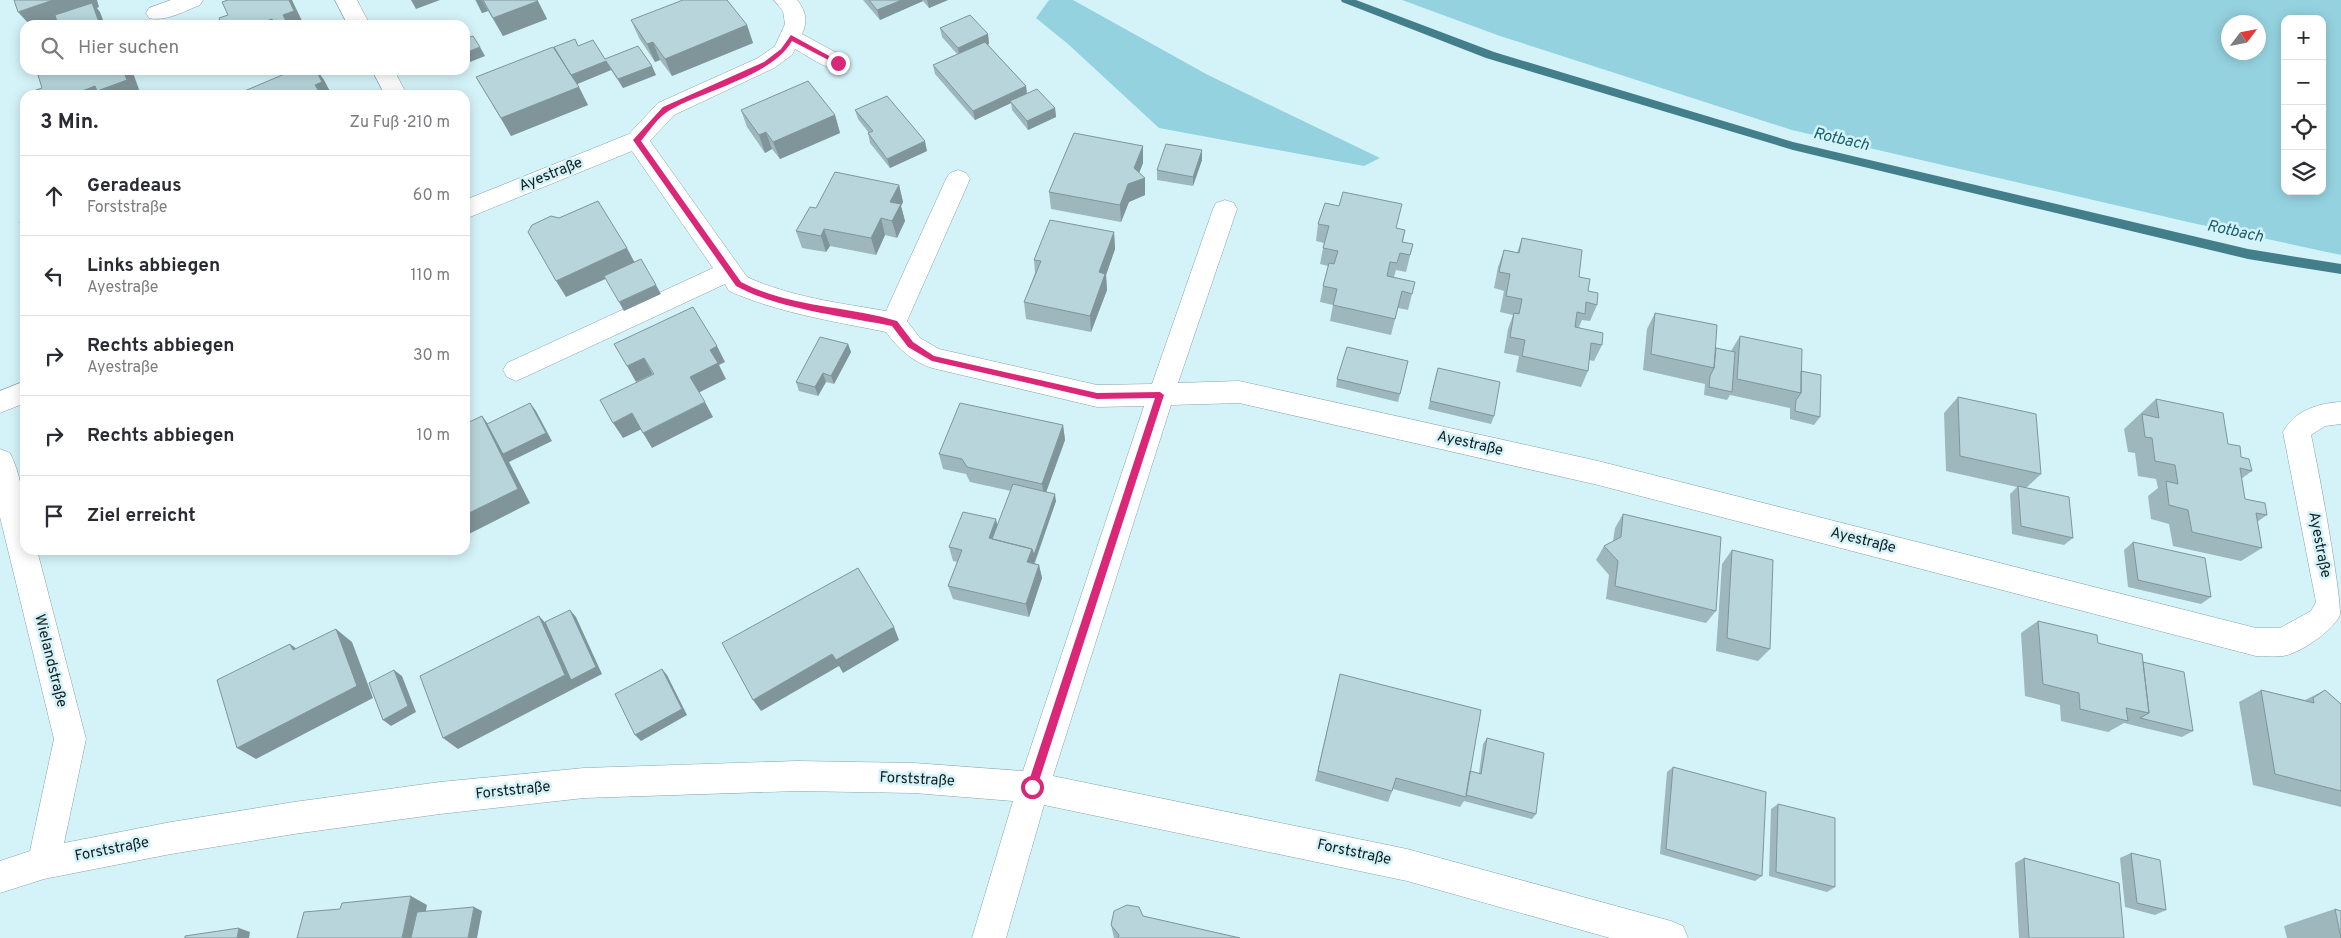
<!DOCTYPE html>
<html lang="de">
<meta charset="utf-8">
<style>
:root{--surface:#fff;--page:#f7f7f7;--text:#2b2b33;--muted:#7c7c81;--line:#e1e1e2}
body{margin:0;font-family:Overpass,sans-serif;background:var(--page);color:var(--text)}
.controls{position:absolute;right:15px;top:15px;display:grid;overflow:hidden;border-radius:10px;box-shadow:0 2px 12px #0003}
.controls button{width:45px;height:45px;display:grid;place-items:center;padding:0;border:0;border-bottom:1px solid var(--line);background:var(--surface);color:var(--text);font:25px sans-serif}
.compass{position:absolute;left:2221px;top:15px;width:45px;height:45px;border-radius:50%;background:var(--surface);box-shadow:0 2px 12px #0003;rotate:58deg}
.stop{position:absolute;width:15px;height:15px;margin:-11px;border:4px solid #db2777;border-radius:50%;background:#fff}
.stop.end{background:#db2777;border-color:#fff;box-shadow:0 1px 5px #0008}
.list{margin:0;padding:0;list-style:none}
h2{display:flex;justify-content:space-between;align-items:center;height:65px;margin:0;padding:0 20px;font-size:21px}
h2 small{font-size:16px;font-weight:400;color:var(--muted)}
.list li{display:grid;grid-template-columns:32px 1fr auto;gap:15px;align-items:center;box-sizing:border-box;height:80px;padding:0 20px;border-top:1px solid var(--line)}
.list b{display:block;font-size:19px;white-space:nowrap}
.list p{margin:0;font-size:16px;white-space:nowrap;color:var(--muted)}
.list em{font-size:16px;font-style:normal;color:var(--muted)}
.icon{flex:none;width:28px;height:28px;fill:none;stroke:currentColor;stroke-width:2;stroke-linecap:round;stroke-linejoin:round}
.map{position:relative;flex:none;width:2341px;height:938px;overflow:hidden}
.search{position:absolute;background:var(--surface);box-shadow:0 2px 12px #0003;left:20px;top:20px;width:450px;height:55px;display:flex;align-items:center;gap:12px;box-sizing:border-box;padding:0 18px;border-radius:15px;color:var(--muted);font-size:19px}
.panel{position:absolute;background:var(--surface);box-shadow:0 2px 12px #0003;left:20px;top:90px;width:450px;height:465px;border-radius:15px}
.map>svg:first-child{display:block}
.green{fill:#94d2df;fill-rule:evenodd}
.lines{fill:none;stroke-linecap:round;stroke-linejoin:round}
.stream{fill:#437f8b;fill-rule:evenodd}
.minor-casing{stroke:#88a4ab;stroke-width:1}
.minor{fill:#fff;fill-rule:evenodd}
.wall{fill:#9db7bc}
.shaded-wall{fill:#809599}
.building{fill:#b7d5db;stroke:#809599}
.route{fill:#db2777}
.labels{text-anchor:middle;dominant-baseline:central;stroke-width:5;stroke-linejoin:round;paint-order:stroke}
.street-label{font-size:15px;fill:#131e20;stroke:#d4f3f9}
.water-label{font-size:16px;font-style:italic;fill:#1b5e6a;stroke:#d4f3f9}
</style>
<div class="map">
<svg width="2341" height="938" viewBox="0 0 2341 938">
<rect width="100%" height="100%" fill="#d4f3f9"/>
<path class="green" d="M1049,0H1073L1208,75L1380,158L1364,166L1159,128L1068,44L1036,18Z
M1402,0H2341V255L2188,222L1792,130L1500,36ZM2285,19H2322V191H2285ZM2228,22H2258V52H2228Z"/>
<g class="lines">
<path class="stream" d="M1341,0H1356L1494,52L1793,142L2248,249L2341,264V274L2248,259L1793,150L1486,58L1342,2Z"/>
<g class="minor-casing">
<path id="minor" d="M171,0H203L200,5C185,11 165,22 149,18L146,13L149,8Z
M335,0H357L370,25H348Z
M774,0H797C806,11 808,21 802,34L846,58L849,63L846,68C829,73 810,57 795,49L792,55L774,68L674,115L650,141L747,277C791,297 839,303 886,311L946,179L950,173L958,170L966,173L970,179L907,321L920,338L939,349L1097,385L1152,384L1213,209L1216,203L1225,200L1234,203L1237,209L1178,383L1239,381L1598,461L2256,628H2280L2311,611L2316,602L2283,432C2294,411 2318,403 2341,402V424L2325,426L2311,435C2318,466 2341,592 2340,615C2334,630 2299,654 2283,656C2274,657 2265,656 2256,656L1598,485L1239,403L1171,405L1053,776L1407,849L1671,921L1683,926L1688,938H1610L1407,881L1044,805L1006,938H972L1013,801L914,793L797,791L584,798L440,814L294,834L171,854L44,879L0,893V861L30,851L54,739L0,517V449L10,453C25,483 25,517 25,550H37L86,739L64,843L171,822L294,802L440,782L584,768L797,761L914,763L1023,771L1144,406L1097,407L932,368C911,361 899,349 886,332C832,321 779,313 729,291L725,284L525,377L516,381L507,377L503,370L507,363L713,268L632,151L465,219V200L629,134L658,103L758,58L775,46L785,24L783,11Z
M372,70H394L407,95H385Z
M25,381V403L0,413V391Z"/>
</g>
<use href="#minor" class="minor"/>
</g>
<path class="wall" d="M475,0H537L547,19L503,36L488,11L482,13Z
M863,0H948L929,8L923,1L880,20Z
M631,20L747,25L753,43L672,76L660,60L655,62L639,38Z
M940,28L988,34L989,44L988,45L1026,86L1027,93L1055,108L1056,117L1028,130L1012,110L1011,103L975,120L935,74L933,65L957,54L942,37Z
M578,46L605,59L656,75L623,88L611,70L577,84L588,105L511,136L476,77L554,47Z
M741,110L835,115L840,133L780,159L772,149L765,153L747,127Z
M855,110L927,151L890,168L870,143L868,133H869L858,119Z
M1143,146V163L1139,173L1145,195L1129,202L1121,222L1051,209L1049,192Z
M1202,150V160L1193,186L1157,180V170Z
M899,185L903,202L901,206L905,221L897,238L885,235L876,255L830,246L826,252L802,248L796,231L816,208Z
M1318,224L1396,228L1405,230L1403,242L1413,244L1406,272L1396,270L1394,277L1415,282L1408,310L1398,308L1391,335L1330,321L1333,305L1320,302L1323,286L1328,266L1320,264L1324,243L1316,241Z
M1114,232L1115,249L1106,275L1107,290L1091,332L1026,319L1024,302L1035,273L1034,260Z
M1522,238L1579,277L1597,305L1590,321L1582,320L1579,327L1602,345L1594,361L1589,360L1588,371L1581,387L1516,372L1519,356L1504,353L1508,329L1513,315L1500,312L1504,291L1494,288L1498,267L1504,250L1517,253Z
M1655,313L1716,348L1731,351L1740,336L1801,371L1820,417L1814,425L1790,419V408L1730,395L1727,400L1704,395L1705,384L1643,370L1647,329Z
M848,344L851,352L834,384L826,382L818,396L799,391L796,382Z
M1408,361L1398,402L1336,387L1337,379Z
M1438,368L1494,416L1491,424L1428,409Z
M1958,397L2041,474L2026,488L2073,538L2064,545L2012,534L2010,494L2017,487L1946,471L1944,413Z
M2156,399L2228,444L2241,457L2252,471L2241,479L2245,499L2267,515L2257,522L2262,548L2241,561L2173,546L2169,524L2151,519L2148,496L2158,488L2156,479L2138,476L2135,453L2128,452L2124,429Z
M1063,425L1065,440L1046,492L1056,501L1035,563L1039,565L1042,578L1029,617L953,599L948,586L957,562L953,561L949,547L998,525L1011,491L970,482L966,474L943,469L939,454Z
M1623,514L1716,611L1706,623L1606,599L1609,575L1596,560L1604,546L1613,541L1615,528Z
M2133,542L2211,597L2201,604L2128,587L2124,550Z
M1732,550L1770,649L1758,661L1716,651L1722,564Z
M2038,621L2098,643L2143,662L2193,731L2182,737L2124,723L2108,732L2061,721L2060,705L2025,696L2021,633Z
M1340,674L1470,771L1479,773L1483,744L1487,738L1536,814L1532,819L1464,801L1460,807L1393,789L1388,802L1315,781Z
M2261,690L2305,700L2325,690L2341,704V807L2253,785L2239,702Z
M1673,767L1762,876L1755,881L1660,854L1667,772Z
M1778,804L1835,887L1827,892L1769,876L1771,809Z
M2131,853L2166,910L2155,915L2125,907L2120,858Z
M2024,858L2124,938H2019L2015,863Z
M2335,909L2341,938H2287L2284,926Z
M1143,916L1240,938H1114L1111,925Z"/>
<path class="shaded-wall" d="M53,0H97L99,7L97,8L100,12L105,25H100L94,9L49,25H30L18,12Z
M289,0H292L304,25H254L283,15Z
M411,0H440L416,9Z
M476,0H482L488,11L482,13Z
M902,0H922L923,1L880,20L877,10Z
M927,0H948L929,8Z
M538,1L547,19L503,36L493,18Z
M747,25L753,43L672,76L665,59Z
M988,34L989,44L959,57L958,48Z
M653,42L660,60L655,62L647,44Z
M480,47L485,56L465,64V53Z
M606,61L611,70L575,85L570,75Z
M652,66L656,75L623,88L618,79Z
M123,70H132L141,95H72Z
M316,70H317L324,80L332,95H315Z
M1026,86L1027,96L1010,101L1011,103L975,120L973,111Z
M579,87L588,105L511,136L501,118Z
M1055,108L1056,117L1028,130L1027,121Z
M835,115L840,133L780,159L773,142Z
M766,132L772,149L765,153L759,135Z
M925,141L927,151L890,168L887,159Z
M1143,146V163L1136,181L1145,178V195L1129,202L1121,222L1120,205Z
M1202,150V160L1193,186V177Z
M899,185L903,202L901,206L905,221L897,238L892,221L890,202Z
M881,218L885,235L876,255L871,238Z
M824,229L830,246L826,252L821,236Z
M1114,232L1115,249L1106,275L1107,290L1091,332L1090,316L1099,272Z
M627,248L636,265L566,297L556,281Z
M656,285L661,294L624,311L619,302Z
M848,344L851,352L834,384L831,376Z
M717,346L725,362L719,365L726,379L698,393L690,377L710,350Z
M644,358L653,374L636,382L627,366Z
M823,373L826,382L818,396L815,387Z
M705,402L713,417L652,448L643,433Z
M530,403L536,411L552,441L509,462L508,460L530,503L465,536V515L482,416L494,432Z
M632,413L642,429L623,438L613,423Z
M1063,425L1065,440L1044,498L1042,484Z
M1055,494L1056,501L1030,575L1027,562Z
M996,519L999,533L995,546L989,538Z
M1039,565L1042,578L1029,617L1026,604Z
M570,610L576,617L602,674L458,749L443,738L539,616L551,629Z
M894,627L899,640L843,673L839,666L761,711L753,700L832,654Z
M336,629L352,642L373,698L256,759L237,748Z
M290,644L307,656L293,650Z
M662,669L667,675L687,715L641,741L635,735Z
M394,670L402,676L416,712L391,726L383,720Z
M411,896L427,905L421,938H402Z
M474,907L482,911L477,938H468Z
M239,928L250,932L249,938H237Z"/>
<path class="building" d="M14,0H53L18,12Z
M228,0H289L294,11L283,15L286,21L276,25H275L272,19L254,25H222L219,18L228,15L222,2Z
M483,0H537L538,1L493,18Z
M683,0H727L747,25L665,59L653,42L647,44L631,20Z
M869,0H902L877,10Z
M92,3L100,25H58L55,15Z
M970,15L988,34L958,48L940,28Z
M473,36L480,47L465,53V39Z
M575,39L578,46L593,40L605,59L638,46L652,66L618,79L606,61L571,75L554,47Z
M985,42L1026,86L973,111L933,65Z
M553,47L579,87L501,118L476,77Z
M42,70H123L127,80L97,91L95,86L72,95H37L36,90L42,88L37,72Z
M294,70H316L322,82L315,85L320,93L315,95H235Z
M808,81L835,115L773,142L766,132L759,135L741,110Z
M1037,89L1055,108L1027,121L1010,101Z
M887,96L925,141L887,159L868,133L873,131L855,110Z
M1074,133L1143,146L1134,168L1145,178L1128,184L1120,205L1049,192Z
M1166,144L1202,150L1193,177L1157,170Z
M835,172L899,185L890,202L901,204L892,221L881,218L871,238L824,229L821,236L796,231L810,207L816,208Z
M1343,192L1402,204L1396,228L1405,230L1402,242L1413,244L1410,255L1400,253L1397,263L1390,262L1387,276L1415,282L1412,294L1402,291L1395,319L1333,305L1337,289L1323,286L1329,263L1334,264L1338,251L1323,248L1329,226L1318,224L1325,203L1339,206Z
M598,201L627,248L556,281L528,232L532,225L551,216L559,218Z
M25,220V237L20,222Z
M1050,220L1114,232L1099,272L1105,274L1090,316L1024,302L1041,261L1034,260Z
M1522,238L1582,250L1579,277L1590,279L1588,291L1598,293L1597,305L1586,302L1585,314L1577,312L1575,327L1603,333L1602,345L1591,343L1588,371L1522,356L1525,340L1510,337L1514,313L1519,314L1522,299L1506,296L1510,274L1499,272L1504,250L1519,253Z
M641,259L656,285L619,302L604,276Z
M693,307L717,346L710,350L718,363L690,377L705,402L643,433L632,413L613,423L600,400L654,374L644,358L627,366L614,344Z
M1655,313L1717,325L1714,368L1651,354Z
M1740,336L1802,349L1801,393L1737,379Z
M820,337L848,344L831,376L823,373L815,387L796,382Z
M1347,347L1408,361L1400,394L1337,379Z
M1716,348L1735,352L1732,392L1709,387L1710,376L1714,368Z
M1438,368L1500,382L1494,416L1430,401Z
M1801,371L1821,375L1820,417L1795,411L1796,400L1801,393Z
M1958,397L2036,414L2041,474L1960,456Z
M2156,399L2223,413L2228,444L2240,446L2241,457L2249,459L2252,471L2240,468L2245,499L2265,503L2267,515L2256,513L2262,548L2192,532L2188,510L2169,505L2166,481L2178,484L2175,465L2155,461L2152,438L2145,437L2142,414L2159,418Z
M530,403L546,433L503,454L487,424Z
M960,403L1063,425L1042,484L967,467L962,459L939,454Z
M482,416L518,489L465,515V424Z
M1013,484L1055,494L1034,555L1032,549L992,539Z
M2018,486L2069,497L2073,538L2021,526Z
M963,512L996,519L989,538L1032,549L1027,562L1039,565L1026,604L948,586L962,550L949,547Z
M1623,514L1721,537L1716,611L1615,586L1618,561L1604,546L1621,537Z
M2133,542L2205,558L2211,597L2138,580Z
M1732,550L1773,560L1770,649L1727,638Z
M858,568L894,627L836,660L832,654L753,700L722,643Z
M570,610L596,667L571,680L545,622Z
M539,616L565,675L443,738L420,676Z
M2038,621L2097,635L2098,643L2142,654L2149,713L2126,708L2128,721L2080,709L2079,693L2043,684Z
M336,629L357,686L237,748L217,680L290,644L293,650Z
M2143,662L2184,672L2193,731L2140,718L2149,713Z
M662,669L682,709L635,735L615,694Z
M394,670L408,706L383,720L369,683Z
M1340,674L1481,710L1466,797L1396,778L1392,791L1318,771Z
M2261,690L2314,703L2313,698L2325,690L2341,704V791L2275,774Z
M1487,738L1544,753L1536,814L1466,795L1470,771L1481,774Z
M1673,767L1766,792L1762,876L1666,849Z
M1778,804L1835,818V887L1776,872Z
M2131,853L2160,860L2166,910L2137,903Z
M2024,858L2119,883L2124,938H2029Z
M411,896L402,938H297L304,912L340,909L342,903Z
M1127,905L1139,907L1143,916L1240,938H1118L1119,935L1111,925L1114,911Z
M474,907L468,938H411L417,912Z
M2335,909L2341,911V938Z
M239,928L237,938H185V936Z"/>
<path class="route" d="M791,35L842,63L836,64L792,41C772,76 705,90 670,110C659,116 649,131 641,141L741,282C788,307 846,306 897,321L913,342L934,356L1097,393L1160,392L1164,395L1037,787L1032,792L1027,787L1155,398L1097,399L932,361L908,347L892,326C844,316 778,309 736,286L633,140L663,107L764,62L781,49Z"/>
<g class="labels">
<g class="street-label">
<text transform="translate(551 175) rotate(-22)">Ayestraße</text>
<text transform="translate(1470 444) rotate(13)">Ayestraße</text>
<text transform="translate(1863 541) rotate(14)">Ayestraße</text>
<text transform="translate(2319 545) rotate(79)">Ayestraße</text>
<text transform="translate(50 661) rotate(76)">Wielandstraße</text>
<text transform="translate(917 780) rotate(3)">Forststraße</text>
<text transform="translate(513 791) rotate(-6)">Forststraße</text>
<text transform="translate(112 850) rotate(-11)">Forststraße</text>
<text transform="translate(1354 853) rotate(12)">Forststraße</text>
</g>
<g class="water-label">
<text transform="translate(1841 140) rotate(13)">Rotbach</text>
<text transform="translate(2235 232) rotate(12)">Rotbach</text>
</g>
</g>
</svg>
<div class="controls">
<button>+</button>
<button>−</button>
<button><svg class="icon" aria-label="locate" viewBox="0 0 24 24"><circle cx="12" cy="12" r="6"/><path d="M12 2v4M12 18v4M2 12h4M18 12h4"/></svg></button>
<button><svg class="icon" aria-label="layers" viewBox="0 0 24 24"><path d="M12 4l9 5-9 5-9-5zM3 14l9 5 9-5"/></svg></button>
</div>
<svg class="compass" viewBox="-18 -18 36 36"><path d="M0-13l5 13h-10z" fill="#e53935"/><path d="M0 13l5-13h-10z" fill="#7c7c81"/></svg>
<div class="stop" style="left:1032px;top:787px"></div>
<div class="stop end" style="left:838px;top:63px"></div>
<div class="search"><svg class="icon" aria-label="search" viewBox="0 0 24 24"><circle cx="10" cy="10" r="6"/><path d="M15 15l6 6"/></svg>Hier suchen</div>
<section class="panel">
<h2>3 Min.<small>Zu Fuß · 210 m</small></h2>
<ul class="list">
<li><svg class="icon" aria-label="ahead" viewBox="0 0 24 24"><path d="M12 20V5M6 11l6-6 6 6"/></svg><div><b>Geradeaus</b><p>Forststraße</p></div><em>60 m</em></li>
<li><svg class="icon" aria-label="left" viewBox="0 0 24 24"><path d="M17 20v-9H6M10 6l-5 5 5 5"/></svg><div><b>Links abbiegen</b><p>Ayestraße</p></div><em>110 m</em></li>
<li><svg class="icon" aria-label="right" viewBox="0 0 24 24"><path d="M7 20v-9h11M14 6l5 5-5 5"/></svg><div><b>Rechts abbiegen</b><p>Ayestraße</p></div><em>30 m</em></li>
<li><svg class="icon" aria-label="right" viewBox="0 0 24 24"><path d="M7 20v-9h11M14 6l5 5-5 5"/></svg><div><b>Rechts abbiegen</b></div><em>10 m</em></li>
<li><svg class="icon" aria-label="arrive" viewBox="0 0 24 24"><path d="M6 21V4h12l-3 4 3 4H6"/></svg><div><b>Ziel erreicht</b></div></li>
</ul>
</section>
</div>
